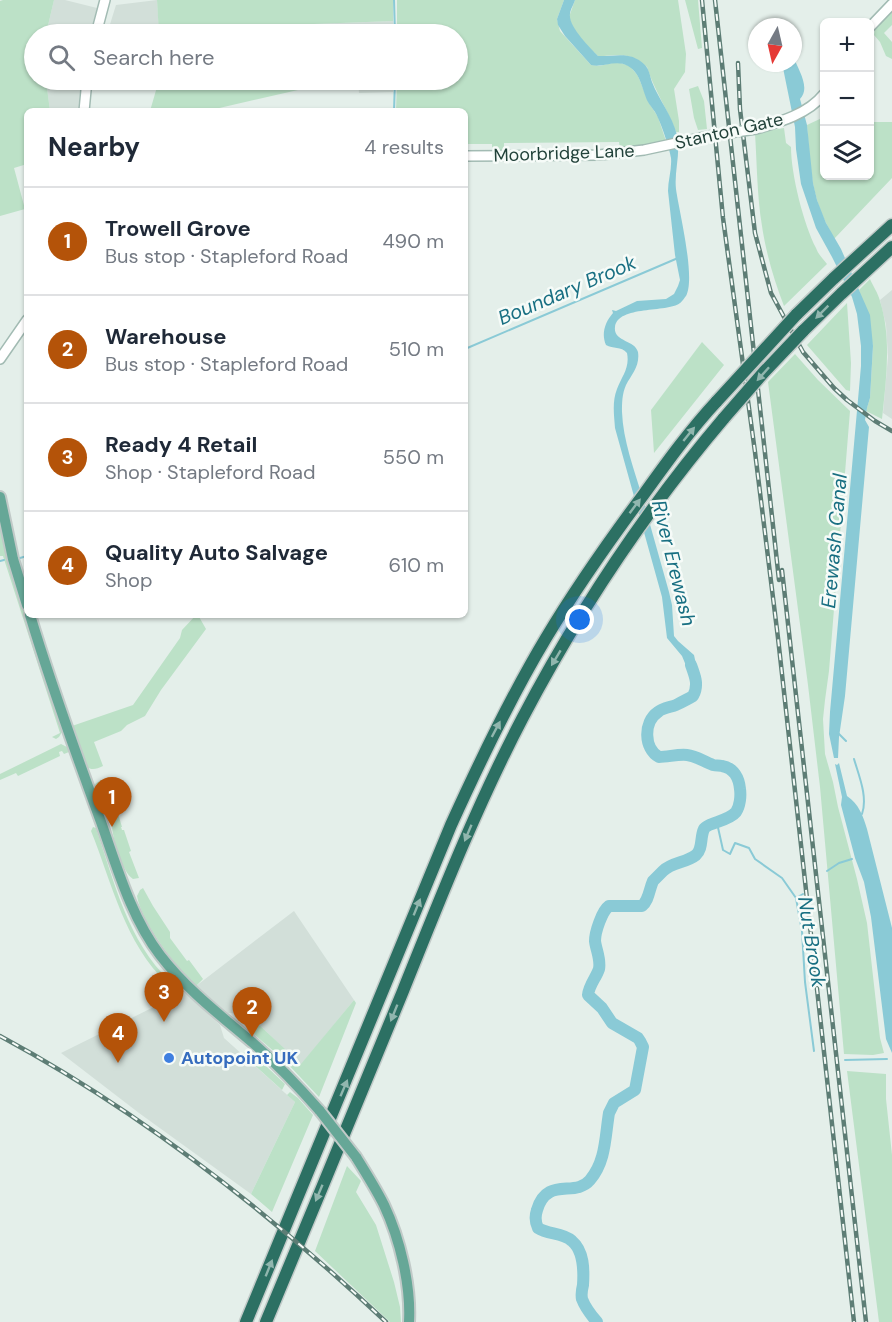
<!DOCTYPE html>
<meta charset="utf-8">
<style>
:root{--surface:#fff;--page:#f6f6f7;--text:#1f2937;--muted:#747a83;--line:#e0e1e3;--accent:#b45309}
body{margin:0;font-family:"DM Sans",sans-serif;background:var(--page);color:var(--text)}
.controls{position:absolute;right:18px;top:18px;display:grid;overflow:hidden;border-radius:9px;box-shadow:0 2px 4px #0004}
.controls button{width:54px;height:54px;display:grid;place-items:center;padding:0;border:0;border-bottom:2px solid var(--line);background:var(--surface);color:var(--text);font:30px sans-serif}
.compass{position:absolute;left:748px;top:18px;width:54px;height:54px;border-radius:50%;background:var(--surface);box-shadow:0 2px 4px #0004;rotate:188deg}
.you{position:absolute;left:580px;top:620px;width:21px;height:21px;margin:-15px;border:4px solid #fff;border-radius:50%;background:#1a73e8;box-shadow:0 0 0 9px #1a73e833}
.badge{display:grid;place-items:center;width:39px;height:39px;border-radius:50%;background:var(--accent);color:#fff;font-size:20px;font-weight:700}
.pin{position:absolute;translate:-50% -50px;filter:drop-shadow(0 2px 3px #0008)}
.pin::after{content:'';position:absolute;top:32px;width:21px;height:18px;background:inherit;clip-path:polygon(0 0,100% 0,50% 100%)}
.list{margin:0;padding:0;list-style:none}
h2{display:flex;justify-content:space-between;align-items:center;height:78px;margin:0;padding:0 24px;font-size:26px}
h2 small{font-size:20px;font-weight:400;color:var(--muted)}
.list li{display:grid;grid-template-columns:39px 1fr auto;gap:18px;align-items:center;box-sizing:border-box;height:108px;padding:0 24px;border-top:2px solid var(--line)}
.list b{display:block;font-size:22px;white-space:nowrap}
.list p{margin:0;font-size:20px;white-space:nowrap;color:var(--muted)}
.list em{font-size:20px;font-style:normal;color:var(--muted)}
.icon{flex:none;width:33px;height:33px;fill:none;stroke:currentColor;stroke-width:2;stroke-linecap:round;stroke-linejoin:round}
.map{position:relative;flex:none;width:892px;height:1322px;overflow:hidden}
.search{position:absolute;background:var(--surface);box-shadow:0 2px 4px #0004;left:24px;top:24px;width:444px;height:66px;display:flex;align-items:center;gap:15px;box-sizing:border-box;padding:0 21px;border-radius:33px;color:var(--muted);font-size:22px}
.panel{position:absolute;background:var(--surface);box-shadow:0 2px 4px #0004;left:24px;top:108px;width:444px;height:510px;border-radius:9px}
.map>svg:first-child{display:block}
.built{fill:#d2dfd9}
.green{fill:#bce1c7}
.water{fill:#8acad6}
.lines{fill:none;stroke-linecap:round;stroke-linejoin:round}
.stream{stroke:#8acad6;stroke-width:2}
.river{stroke:#8acad6;stroke-width:12}
.secondary-casing{stroke:#a2bbb3;stroke-width:12}
.primary-casing{stroke:#c1cac8;stroke-width:14}
.highway-casing{stroke:#c1cac8;stroke-width:15}
.secondary{stroke:#fff;stroke-width:9}
.primary{stroke:#66a797;stroke-width:10}
.highway{stroke:#2c7063;stroke-width:12}
.rail-casing{stroke:#5d7d75;stroke-width:4.5}
.rail{stroke:#f6fbf8;stroke-width:2;stroke-dasharray:7;stroke-linecap:butt}
.secondary-bridge-casing{stroke:#a2bbb3;stroke-width:12;stroke-linecap:butt}
.primary-bridge-casing{stroke:#c1cac8;stroke-width:14;stroke-linecap:butt}
.highway-bridge-casing{stroke:#c1cac8;stroke-width:15;stroke-linecap:butt}
.secondary-bridge{stroke:#fff;stroke-width:9}
.primary-bridge{stroke:#66a797;stroke-width:10}
.highway-bridge{stroke:#2c7063;stroke-width:12}
.oneway{fill:#91b6ae}
.shop-dot{fill:#3f7fe0;stroke:#f6fbf8;stroke-width:2}
.labels{text-anchor:middle;dominant-baseline:central;stroke-width:5;stroke-linejoin:round;paint-order:stroke}
.street-label{font-size:18px;fill:#22423a;stroke:#f6fbf8}
.shop-label{font-size:18px;font-weight:bold;fill:#366cbe;stroke:#f6fbf8;text-anchor:start}
.water-label{font-size:20px;font-style:italic;fill:#186f82;stroke:#f6fbf8}
</style>
<div class="map">
<svg width="892" height="1322" viewBox="0 0 892 1322">
<rect width="100%" height="100%" fill="#e4efea"/>
<path class="built" d="M54,0H65L97,8L90,34H46Z
M157,0L159,30L125,34H107L116,5Z
M393,21V34H315L314,24Z
M46,80H81L78,111H50Z
M358,80H393V92L359,93Z
M892,290V419L883,413L888,357L886,325L880,300Z
M294,911L354,1000L301,1065L248,1014L228,1013L196,986Z
M184,992L220,1025L224,1038L295,1102L251,1194L139,1113L61,1053Z"/>
<path class="green" d="M3,0H54L46,34H34V80H46L50,111H27V164L14,168L25,209L0,216V1Z
M157,0H393V21L314,24L315,34H159Z
M397,0H564L557,19L560,31L591,65L599,66L617,62L630,66L638,76L649,103L658,117L666,141L620,149L619,142L504,143V152H492V144H465V111H396L397,80H458V34H397Z
M575,0H678L686,54L685,72L674,89L679,121V132H676C668,110 654,90 647,67C630,51 619,56 598,56C587,46 573,32 569,17Z
M685,0H698L702,48L698,49Z
M892,11V25L884,33L892,42V59L886,56L880,42L874,35L875,28Z
M159,80H292L298,90L215,109L150,111Z
M698,86L704,101L707,129L698,130L694,118L689,89Z
M824,117V176H870V122H892V178L834,239C828,227 821,214 817,200C810,176 809,150 807,125Z
M784,128L786,143L791,147C791,175 804,225 816,248C818,254 823,259 827,264L784,306C774,280 766,253 762,226C757,196 757,164 755,133Z
M870,279C873,286 878,293 880,301C892,339 886,380 882,419L866,411L870,398L873,346L859,290Z
M847,303L851,363L850,391L846,390L807,345Z
M702,342L724,365L654,453L651,410Z
M795,354L818,380L850,411L829,671L825,700L823,719L825,754L833,782L838,807L857,879L867,923L880,1038L884,1053L873,1055L844,1054L820,787L808,685L768,382Z
M0,520L8,556L62,732L59,737L56,739L52,737L60,733L3,556H0Z
M196,615H198L206,629L161,690L145,716L127,725L121,731L94,742L103,766C96,769 92,771 85,766L72,726L133,705L180,638L182,630Z
M61,744L67,747L69,752L64,754L62,751L59,752L60,756L18,776L16,773L0,780V774Z
M101,780H106L113,800L112,801L114,807H116L122,827H121L122,830H124L131,851L129,852L139,878L133,879C122,872 112,837 112,825H111C107,817 93,796 94,787C95,783 98,782 101,780Z
M93,827L96,828C114,881 128,942 170,981V983H167C125,944 112,883 91,831Z
M143,888L153,906L170,932V938L187,961L189,960L203,979L196,986C176,967 141,922 137,896L140,890Z
M354,1000L356,1003L319,1097L284,1060L249,1030L250,1026L255,1021L301,1064Z
M248,1050H249L285,1084L282,1090L242,1054Z
M847,1071L886,1074V1099L892,1155V1322H879Z
M290,1092L298,1098L313,1115L272,1212L251,1194L295,1102L287,1095Z
M347,1166L361,1181L356,1192L376,1225L394,1282L400,1307L401,1322H390L315,1251Z"/>
<path class="water" d="M564,0H575C574,4 570,10 570,14C568,26 590,48 598,56C615,57 630,50 645,65C649,69 650,76 652,82C659,100 672,115 677,135C681,153 674,171 676,189C679,211 696,278 686,296C685,297 681,303 680,303C667,313 618,305 615,327C613,342 635,340 638,352C640,366 632,374 626,385C622,394 622,403 622,412C623,440 634,469 642,496C651,528 660,560 669,592L672,605L674,636L678,641L694,655L697,669L701,677L692,680L682,656L667,638L662,597L615,428C614,414 612,402 617,389C622,376 630,368 627,353C621,346 613,349 606,345C601,334 605,322 613,313L612,310L616,311L637,301L666,299L674,294L678,286L680,280L675,255L668,191C668,180 672,169 671,158C670,150 662,126 658,118C656,112 651,107 648,102C642,90 641,73 628,66C616,59 603,68 591,65L565,36L558,25L557,19Z
M793,56C798,69 811,88 800,99L807,125L813,183L817,200L826,223L841,249L870,315L873,346L870,398L867,408L865,420L869,427L845,696L839,737L838,758H834L829,734L830,712L861,366V346L857,314L852,297L832,257L816,228L801,184L796,149L795,127L782,63H793Z
M839,763L847,796C859,804 863,816 867,829L892,928V1053L886,1039L871,917L864,882L855,858L841,805L842,797L835,764L837,765Z"/>
<g class="lines">
<path class="stream" d="M394,0L395,34
M394,111L395,80
M465,349L678,258
M20,558L27,556
M0,561L4,560
M837,732L846,741
M854,759C859,776 868,797 862,814
M717,823L723,850L730,854L735,843L749,848L755,859L782,878L796,898L802,931L805,982L814,1051
M827,871L839,863L852,859
M796,898L803,894
M845,1060L887,1059"/>
<path class="river" d="M597,1322C591,1315 585,1307 582,1299C581,1294 582,1289 583,1285C584,1270 584,1251 572,1241C562,1232 548,1235 538,1228C535,1222 535,1216 537,1210C547,1176 575,1198 590,1180C606,1161 605,1137 609,1113L614,1103L635,1090L643,1047L640,1041L638,1038L612,1023L602,1008L588,995C589,985 596,978 599,969C601,959 596,950 595,941C595,932 602,911 609,906H642C649,900 649,890 653,881C656,878 660,874 663,871C672,862 686,863 696,855C703,849 700,837 704,829C707,823 729,821 736,812C740,806 741,796 740,789C739,778 734,768 722,766C718,765 717,766 713,765C704,762 697,756 687,755C678,754 668,757 659,757C644,749 643,722 658,712C662,708 671,707 676,705C682,702 688,699 693,696C699,685 695,676 691,665"/>
<g class="secondary-casing">
<path id="secondary" d="M870,27L892,4
M96,34L105,0
M84,111L87,80
M756,129C780,122 808,114 824,94
M465,156L599,155L644,150L709,136
M0,359L27,320"/>
</g>
<g class="primary-casing">
<path id="primary" d="M0,497L13,559L27,605
M30,615C51,685 76,754 101,822C117,867 131,917 160,955C186,989 220,1015 253,1043C277,1064 299,1087 320,1111
M356,1157C366,1173 376,1189 384,1205C400,1239 411,1285 409,1322"/>
</g>
<g class="highway-casing">
<path id="highway" d="M796,315L833,279L892,225
M803,331L841,294L892,247
M246,1322L451,825C480,761 510,698 546,638C576,588 609,541 644,494C667,462 690,430 717,401
M266,1322C312,1212 358,1101 403,991C440,899 476,807 522,719C578,612 646,510 724,418"/>
</g>
<use href="#secondary" class="secondary"/>
<use href="#primary" class="primary"/>
<use href="#highway" class="highway"/>
<g class="rail-casing">
<path id="rail" d="M702,0L723,218L755,452L778,638L854,1322
M715,0L779,580
M738,63L740,109L755,233L771,293L803,352L834,388L847,400L875,421L892,431
M782,570L866,1322
M0,1036C141,1112 269,1212 386,1322"/>
</g>
<use href="#rail" class="rail"/>
<g class="secondary-bridge-casing">
<path id="secondary-bridge" d="M709,136L756,129"/>
</g>
<g class="primary-bridge-casing">
<path id="primary-bridge" d="M320,1111L356,1157"/>
</g>
<g class="highway-bridge-casing">
<path id="highway-bridge" d="M717,401L796,315
M724,418L764,372L803,331"/>
</g>
<use href="#secondary-bridge" class="secondary-bridge"/>
<use href="#primary-bridge" class="primary-bridge"/>
<use href="#highway-bridge" class="highway-bridge"/>
</g>
<defs><path id="oneway-solid" d="M-6-.8H1V-3.2L6.5 0L1 3.2V.8H-6Z" transform="scale(1.5)"/></defs>
<g class="oneway">
<use href="#oneway-solid" transform="translate(822 312) rotate(135)"/>
<use href="#oneway-solid" transform="translate(763 374) rotate(132)"/>
<use href="#oneway-solid" transform="translate(689 434) rotate(-51)"/>
<use href="#oneway-solid" transform="translate(635 506) rotate(-53)"/>
<use href="#oneway-solid" transform="translate(556 658) rotate(121)"/>
<use href="#oneway-solid" transform="translate(496 729) rotate(-62)"/>
<use href="#oneway-solid" transform="translate(468 833) rotate(113)"/>
<use href="#oneway-solid" transform="translate(417 907) rotate(-68)"/>
<use href="#oneway-solid" transform="translate(394 1013) rotate(112)"/>
<use href="#oneway-solid" transform="translate(344 1088) rotate(-67)"/>
<use href="#oneway-solid" transform="translate(319 1193) rotate(113)"/>
<use href="#oneway-solid" transform="translate(269 1268) rotate(-68)"/>
</g>
<circle class="shop-dot" cx="169" cy="1058" r="6"/>
<g class="labels">
<g class="street-label">
<text transform="translate(729 131) rotate(-13)">Stanton Gate</text>
<text transform="translate(564 153) rotate(-2)">Moorbridge Lane</text>
</g>
<g class="shop-label">
<text x="181" y="1058">Autopoint UK</text>
</g>
<g class="water-label">
<text transform="translate(567 290) rotate(-23)">Boundary Brook</text>
<text transform="translate(834 541) rotate(-85)">Erewash Canal</text>
<text transform="translate(674 563) rotate(76)">River Erewash</text>
<text transform="translate(812 942) rotate(81)">Nut Brook</text>
</g>
</g>
</svg>
<div class="controls">
<button>+</button>
<button>−</button>
<button><svg class="icon" aria-label="layers" viewBox="0 0 24 24"><path d="M12 4l9 5-9 5-9-5zM3 14l9 5 9-5"/></svg></button>
</div>
<svg class="compass" viewBox="-18 -18 36 36"><path d="M0-13l5 13h-10z" fill="#e53935"/><path d="M0 13l5-13h-10z" fill="#747a83"/></svg>
<div class="you"></div>
<div class="pin badge" style="left:112px;top:827px">1</div>
<div class="pin badge" style="left:252px;top:1037px">2</div>
<div class="pin badge" style="left:164px;top:1022px">3</div>
<div class="pin badge" style="left:118px;top:1063px">4</div>
<div class="search"><svg class="icon" aria-label="search" viewBox="0 0 24 24"><circle cx="10" cy="10" r="6"/><path d="M15 15l6 6"/></svg>Search here</div>
<section class="panel">
<h2>Nearby<small>4 results</small></h2>
<ul class="list">
<li><span class="badge">1</span><div><b>Trowell Grove</b><p>Bus stop · Stapleford Road</p></div><em>490 m</em></li>
<li><span class="badge">2</span><div><b>Warehouse</b><p>Bus stop · Stapleford Road</p></div><em>510 m</em></li>
<li><span class="badge">3</span><div><b>Ready 4 Retail</b><p>Shop · Stapleford Road</p></div><em>550 m</em></li>
<li><span class="badge">4</span><div><b>Quality Auto Salvage</b><p>Shop</p></div><em>610 m</em></li>
</ul>
</section>
</div>
